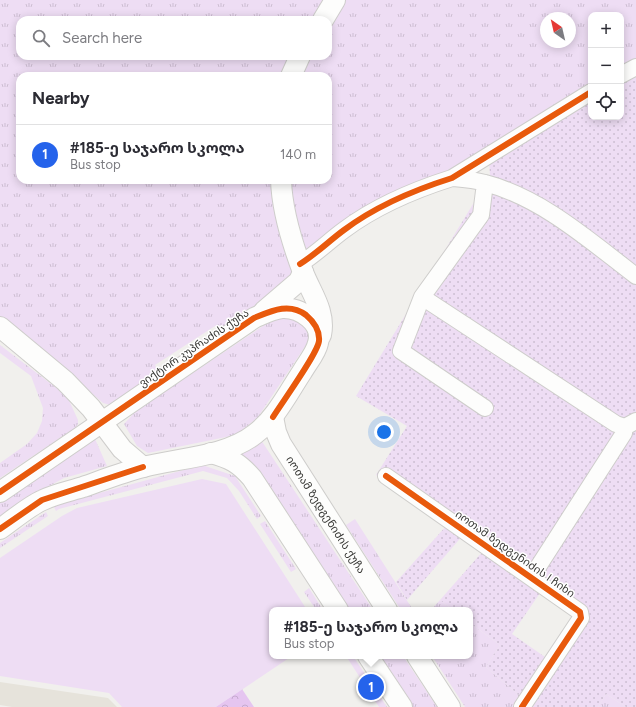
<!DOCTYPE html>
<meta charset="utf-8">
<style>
:root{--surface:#fff;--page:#f7f7f7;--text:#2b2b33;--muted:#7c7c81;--line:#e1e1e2;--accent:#2563eb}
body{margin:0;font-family:Figtree,"Noto Sans Georgian",sans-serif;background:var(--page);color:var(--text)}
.controls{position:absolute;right:12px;top:12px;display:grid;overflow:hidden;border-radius:8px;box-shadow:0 2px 10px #0003}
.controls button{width:36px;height:36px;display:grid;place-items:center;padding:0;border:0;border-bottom:1px solid var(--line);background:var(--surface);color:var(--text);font:20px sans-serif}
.compass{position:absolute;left:540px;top:12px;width:36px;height:36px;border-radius:50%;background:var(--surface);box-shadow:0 2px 10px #0003;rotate:326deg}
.you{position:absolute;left:384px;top:432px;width:14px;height:14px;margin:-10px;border:3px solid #fff;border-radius:50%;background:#1a73e8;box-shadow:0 0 0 6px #1a73e833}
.badge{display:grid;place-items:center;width:26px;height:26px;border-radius:50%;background:var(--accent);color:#fff;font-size:13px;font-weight:700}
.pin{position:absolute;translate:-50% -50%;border:2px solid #fff;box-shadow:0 1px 4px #0006}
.popup{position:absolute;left:269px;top:607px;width:204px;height:52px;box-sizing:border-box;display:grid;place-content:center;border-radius:8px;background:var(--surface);filter:drop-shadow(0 1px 3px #0005);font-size:13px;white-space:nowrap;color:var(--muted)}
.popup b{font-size:15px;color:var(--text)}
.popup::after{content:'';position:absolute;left:50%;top:100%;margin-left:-8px;border:8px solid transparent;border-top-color:var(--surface)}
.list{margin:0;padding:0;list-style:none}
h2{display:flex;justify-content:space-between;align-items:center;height:52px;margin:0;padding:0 16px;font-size:17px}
h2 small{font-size:13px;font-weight:400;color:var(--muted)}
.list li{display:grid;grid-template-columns:26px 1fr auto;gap:12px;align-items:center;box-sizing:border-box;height:60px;padding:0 16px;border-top:1px solid var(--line)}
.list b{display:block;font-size:15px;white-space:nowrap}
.list p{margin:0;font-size:13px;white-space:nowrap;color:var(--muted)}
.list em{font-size:13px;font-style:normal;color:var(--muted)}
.icon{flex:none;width:22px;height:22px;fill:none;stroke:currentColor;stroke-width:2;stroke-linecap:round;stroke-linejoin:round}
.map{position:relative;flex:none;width:636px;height:707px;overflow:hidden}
.search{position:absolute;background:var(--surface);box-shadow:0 2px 10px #0003;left:16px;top:16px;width:316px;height:44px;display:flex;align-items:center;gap:10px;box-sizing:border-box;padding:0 14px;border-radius:12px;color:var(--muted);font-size:15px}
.panel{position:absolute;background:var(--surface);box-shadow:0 2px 10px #0003;left:16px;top:72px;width:316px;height:112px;border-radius:12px}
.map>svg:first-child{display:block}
.built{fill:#e6e3db}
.grass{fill:url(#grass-tufts);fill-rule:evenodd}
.forest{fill:url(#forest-crowns)}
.garden{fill:url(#garden-dots);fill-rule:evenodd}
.pitch{fill:#eeddf4}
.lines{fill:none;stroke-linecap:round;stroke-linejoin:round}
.minor-casing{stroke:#cecdcb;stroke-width:18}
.major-casing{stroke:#cecdcb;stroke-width:22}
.minor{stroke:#fdfdfc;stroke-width:16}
.major{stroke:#fdfdfc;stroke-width:20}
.cycleway-casing{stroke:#fff;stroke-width:8}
.cycleway{stroke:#e8590c;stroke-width:6}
.labels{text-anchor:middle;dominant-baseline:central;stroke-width:3;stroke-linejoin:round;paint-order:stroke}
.street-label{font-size:11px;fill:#363633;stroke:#fff}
</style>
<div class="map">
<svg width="636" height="707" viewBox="0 0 636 707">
<defs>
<pattern id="grass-tufts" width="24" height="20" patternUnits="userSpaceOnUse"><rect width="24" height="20" fill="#eeddf4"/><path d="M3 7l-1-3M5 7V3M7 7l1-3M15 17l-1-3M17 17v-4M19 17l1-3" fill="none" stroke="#cdbed2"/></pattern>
<pattern id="forest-crowns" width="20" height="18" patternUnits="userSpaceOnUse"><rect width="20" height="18" fill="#e5c5f0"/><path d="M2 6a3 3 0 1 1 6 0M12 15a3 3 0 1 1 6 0" fill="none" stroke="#c5aace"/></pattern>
<pattern id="garden-dots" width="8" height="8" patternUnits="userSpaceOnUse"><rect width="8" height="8" fill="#eeddf4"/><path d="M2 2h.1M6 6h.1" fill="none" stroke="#cdbed2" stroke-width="1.8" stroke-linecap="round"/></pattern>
</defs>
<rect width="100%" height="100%" fill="#f1f0ed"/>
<path class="built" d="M0,682L108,698L117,707H12L0,705Z"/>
<path class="grass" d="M0,0H329L317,20H20V56H296L286,76H20V180H278L292,268L293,277L283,288L219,331L215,326L155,365L158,371L110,405L103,403L64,369L0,319Z
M342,0H636V61L621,70V15H591V89L306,257L300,240L287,180H328V76H300L310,56H328V22ZM546,18H570V42H546Z
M289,314L308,325L310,339L258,417L236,435L148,453L137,446L124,424L136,411L266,324Z
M0,345L67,396L78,420V424L75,428L0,478V463L27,444L37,433L42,421L43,408L31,376L0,353Z
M95,439L107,466L64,478L42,490L0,518V503Z
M261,440L373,610H343L239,454Z
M202,465L235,476L261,516L257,519L239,491L227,478L203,471L59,509L56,511L54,507L59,504Z
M46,512L48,516L0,548V543Z
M355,519L413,610H401L346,525Z
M265,521L296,569L291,572L260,524Z
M309,588L323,610H316L304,592Z
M440,600L453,610H431Z
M470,623L500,645L486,667L520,696L513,707H465L432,656H470Z
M346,656H353L387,707H379Z
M374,656H403L437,707H408Z
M606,694L626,707H598Z"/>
<path class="forest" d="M242,689L254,707H215Z"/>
<path class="garden" d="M636,72V268L542,202L490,176L489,159L591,99V117H621V81Z
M484,186L527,203L636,282V707H626L606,694L598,707H513L520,696L486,667L500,645L470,623V610H453L440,600L484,550L464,534L407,600L396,582L447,525L376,475L407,426L356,396ZM542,590L575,612L545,657L512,634Z"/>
<path class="pitch" d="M202,479L226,484L307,610H272V656H292L216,707H122L109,693L0,676V558L62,516L77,508Z"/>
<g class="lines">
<g class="minor-casing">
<path id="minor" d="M621,75L636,67
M452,178C463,179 475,180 485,183C542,198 590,241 636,276
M485,183L481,215L422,297L401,351L485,408
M300,264C316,254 329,241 344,230C376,206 414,190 452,178L591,92
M422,297L616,424L625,427L636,421
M386,476L580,612L581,618L522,707
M538,567L624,433L625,427"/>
</g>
<g class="major-casing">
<g id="major">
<path d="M323,20L335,0"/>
<path d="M291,76L300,56"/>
<path d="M281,180C282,211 292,243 303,272C311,293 326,311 321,335"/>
<path d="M264,311L299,281L303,272"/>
<path d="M0,327L65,381L91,408L122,449L143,467"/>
<path id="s1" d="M273,417L276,432L281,444L387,610"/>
<path d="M211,453C230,458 239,463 252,478L338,610"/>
<path d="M0,492L254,318C263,314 272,309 282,308C300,307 324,323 318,343C316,353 307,363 302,372C288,393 276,418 255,434C226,457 178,458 143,467C123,472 103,480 83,487C70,491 55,494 43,500C29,506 13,520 0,529"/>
<path d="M368,656L402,707"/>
<path d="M417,656L450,707"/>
</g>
</g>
<use href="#minor" class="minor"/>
<use href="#major" class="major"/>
<g class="cycleway-casing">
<path id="cycleway" d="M300,264C316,254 329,241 344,230C376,206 414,190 452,178L591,92
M386,476L580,612L581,618L522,707
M0,492L254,318C271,311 289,302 306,315C313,321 320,330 319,341C318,353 281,404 273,417
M0,529L42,500L143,467"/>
</g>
<use href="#cycleway" class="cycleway"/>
</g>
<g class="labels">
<g class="street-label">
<text transform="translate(194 348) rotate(-34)">ვიქტორ კუპრაძის ქუჩა</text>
<text stroke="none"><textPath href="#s1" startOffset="112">იოთამ ზედგენიძის ქუჩა</textPath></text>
<text transform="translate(515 554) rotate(35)">იოთამ ზედგენიძის I ჩიხი</text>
</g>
</g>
</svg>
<div class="controls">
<button>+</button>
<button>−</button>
<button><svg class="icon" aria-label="locate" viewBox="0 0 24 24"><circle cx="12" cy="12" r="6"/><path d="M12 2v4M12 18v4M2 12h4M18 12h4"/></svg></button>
</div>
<svg class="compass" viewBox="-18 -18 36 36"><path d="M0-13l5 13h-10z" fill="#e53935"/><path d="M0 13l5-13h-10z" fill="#7c7c81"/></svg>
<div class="you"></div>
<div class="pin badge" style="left:371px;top:687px">1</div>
<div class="popup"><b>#185-ე საჯარო სკოლა</b>Bus stop</div>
<div class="search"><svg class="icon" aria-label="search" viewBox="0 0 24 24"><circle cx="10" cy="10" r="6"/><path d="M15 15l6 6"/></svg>Search here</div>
<section class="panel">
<h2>Nearby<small></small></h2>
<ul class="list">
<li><span class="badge">1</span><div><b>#185-ე საჯარო სკოლა</b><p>Bus stop</p></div><em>140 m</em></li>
</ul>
</section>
</div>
